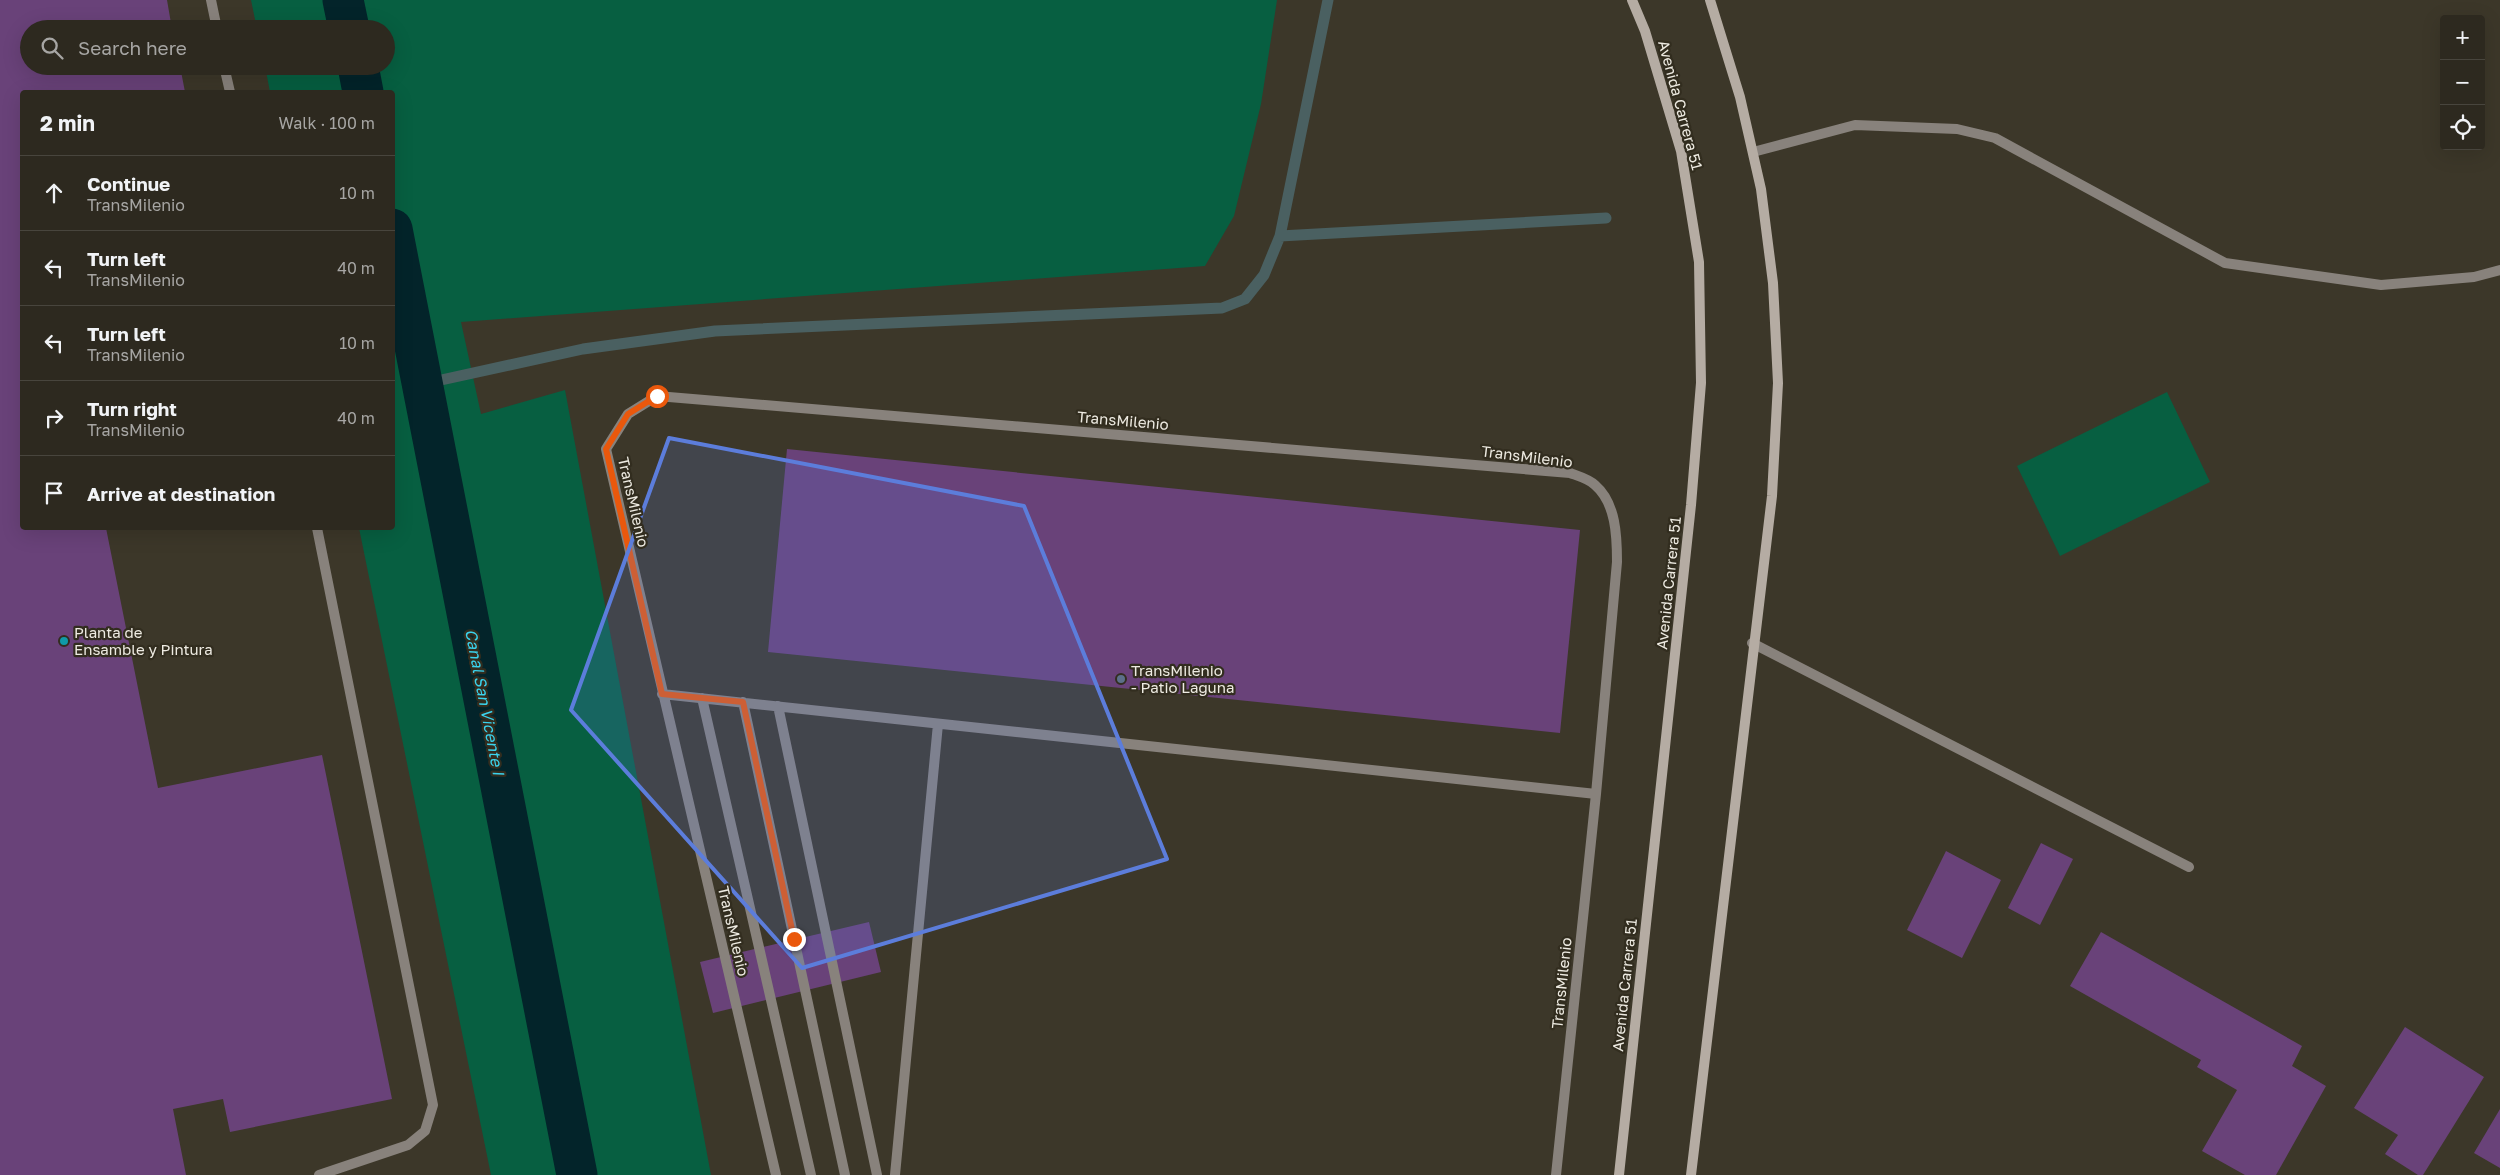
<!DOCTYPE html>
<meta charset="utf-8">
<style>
:root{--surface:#2d291f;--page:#39352c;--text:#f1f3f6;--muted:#a7a6a4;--line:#48453d}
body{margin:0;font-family:"Golos Text",sans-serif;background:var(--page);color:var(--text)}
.controls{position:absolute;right:15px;top:15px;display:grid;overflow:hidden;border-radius:5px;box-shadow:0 5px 20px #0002}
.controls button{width:45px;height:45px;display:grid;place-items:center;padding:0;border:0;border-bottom:1px solid var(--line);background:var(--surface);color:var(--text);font:25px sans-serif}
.stop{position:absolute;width:15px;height:15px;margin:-11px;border:4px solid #ea580c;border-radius:50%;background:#fff}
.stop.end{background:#ea580c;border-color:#fff;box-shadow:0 1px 5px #0008}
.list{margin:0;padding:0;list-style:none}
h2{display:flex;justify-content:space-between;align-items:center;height:65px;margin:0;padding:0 20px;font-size:21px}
h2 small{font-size:16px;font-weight:400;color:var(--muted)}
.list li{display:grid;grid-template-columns:32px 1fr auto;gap:15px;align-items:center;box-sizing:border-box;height:75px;padding:0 20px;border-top:1px solid var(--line)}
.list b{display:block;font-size:19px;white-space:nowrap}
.list p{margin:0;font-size:16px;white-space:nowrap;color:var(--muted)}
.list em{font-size:16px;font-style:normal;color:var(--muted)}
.icon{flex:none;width:28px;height:28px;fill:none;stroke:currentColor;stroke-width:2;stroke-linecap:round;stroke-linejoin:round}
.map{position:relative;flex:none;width:2500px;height:1175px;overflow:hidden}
.search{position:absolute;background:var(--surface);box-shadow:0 5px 20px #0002;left:20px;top:20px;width:375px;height:55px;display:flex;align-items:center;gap:12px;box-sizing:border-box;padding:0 18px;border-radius:28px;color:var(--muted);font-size:19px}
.panel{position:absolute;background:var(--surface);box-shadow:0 5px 20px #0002;left:20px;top:90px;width:375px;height:440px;border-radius:5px}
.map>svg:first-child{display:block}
.green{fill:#075f41}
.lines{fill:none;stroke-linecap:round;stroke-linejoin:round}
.stream{stroke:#4a6061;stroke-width:11}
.canal{stroke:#03242a;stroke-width:41}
.building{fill:#694279}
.service{stroke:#88827c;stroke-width:10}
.secondary{stroke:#b5aca3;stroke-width:10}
.route{stroke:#ea580c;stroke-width:6}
.marked{fill:#5c7ddb;fill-opacity:0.2;stroke:#5c7ddb;stroke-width:4;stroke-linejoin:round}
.culture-dot{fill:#0f9aa8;stroke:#322d1f;stroke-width:2}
.service-dot{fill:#5c6f8a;stroke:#322d1f;stroke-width:2}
.labels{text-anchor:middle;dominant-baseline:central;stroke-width:4.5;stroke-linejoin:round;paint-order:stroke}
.street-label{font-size:15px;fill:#eeebe2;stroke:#322d1f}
.poi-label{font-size:15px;fill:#eeebe2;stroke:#322d1f;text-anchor:start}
.water-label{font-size:16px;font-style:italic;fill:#3ad3ed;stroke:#322d1f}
</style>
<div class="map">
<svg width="2500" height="1175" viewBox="0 0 2500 1175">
<rect width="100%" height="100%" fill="#3c3729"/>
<path class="green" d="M251,0H1277L1261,104L1234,216L1205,266L461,322L481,414L565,390L711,1175H491L359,528H392V92H270L265,66H386V29H257Z
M2167,392L2210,482L2060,556L2017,466Z"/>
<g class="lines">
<path class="stream" d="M1280,236L1606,218
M423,384L583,349L715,331L1222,308L1245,299L1264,275L1280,236L1328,0"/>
<path class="canal" d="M343,0L349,29
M358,66L363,92
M392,229L577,1175"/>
</g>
<path class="building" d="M0,0H167L172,29H29V66H180L185,92H22V528H106L158,788L322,755L392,1099L230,1132L223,1099L173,1109L186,1175H0Z
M787,449L1580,530L1560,733L768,652Z
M2041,843L2073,859L2040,925L2008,908Z
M1946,851L2001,880L1962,958L1907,930Z
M869,922L881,972L713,1013L700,962Z
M2101,932L2302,1046L2292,1066L2326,1086L2276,1175H2245L2202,1151L2237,1090L2197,1067L2201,1060L2070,986Z
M2405,1027L2484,1077L2423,1175H2418L2385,1154L2398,1135L2354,1108Z
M2500,1109V1168L2474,1153Z"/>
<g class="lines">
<path class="service" d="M211,0L217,29
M224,66L230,92
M1753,152L1855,125L1957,129L1995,138L2225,263L2381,285L2474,277L2500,270
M317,528L433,1105L425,1131L408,1145L319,1175
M1752,643L2189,867
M662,694L1596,794L1556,1175
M702,698L811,1175
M743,702L845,1175
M778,706L877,1175
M776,1175L606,449L628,414L657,396L1570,473C1578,476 1589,479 1595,485C1616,503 1617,536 1617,562L1596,794
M895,1175L938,724"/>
<path class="secondary" d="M1619,1175L1691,505L1701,383L1699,262L1681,151L1645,31L1632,0
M1691,1175L1772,496L1778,383L1773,283L1761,189L1740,97L1710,0"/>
</g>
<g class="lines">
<path class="route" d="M657,396L628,414L606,449L662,694L743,702L794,939"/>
</g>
<path class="marked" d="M669,438L1024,506L1167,859L802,968L571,710Z"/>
<circle class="culture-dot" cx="64" cy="641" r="5"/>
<circle class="service-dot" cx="1121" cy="679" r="5"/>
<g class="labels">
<g class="street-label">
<text transform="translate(1681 105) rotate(75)">Avenida Carrera 51</text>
<text transform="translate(1123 420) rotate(5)">TransMilenio</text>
<text transform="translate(1527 456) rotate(7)">TransMilenio</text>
<text transform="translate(634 502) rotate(77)">TransMilenio</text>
<text transform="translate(1668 583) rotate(-84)">Avenida Carrera 51</text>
<text transform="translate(734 931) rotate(77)">TransMilenio</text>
<text transform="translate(1561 983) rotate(-84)">TransMilenio</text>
<text transform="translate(1624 985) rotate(-84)">Avenida Carrera 51</text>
</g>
<g class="poi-label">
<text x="74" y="632">Planta de<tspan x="74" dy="17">Ensamble y Pintura</tspan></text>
<text x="1131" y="670">TransMilenio<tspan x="1131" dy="17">- Patio Laguna</tspan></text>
</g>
<g class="water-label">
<text transform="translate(485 702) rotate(79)">Canal San Vicente I</text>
</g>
</g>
</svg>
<div class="controls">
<button>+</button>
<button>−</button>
<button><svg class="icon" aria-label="locate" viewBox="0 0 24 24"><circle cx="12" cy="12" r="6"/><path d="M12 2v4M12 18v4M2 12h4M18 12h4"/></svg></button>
</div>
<div class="stop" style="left:657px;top:396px"></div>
<div class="stop end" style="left:794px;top:939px"></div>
<div class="search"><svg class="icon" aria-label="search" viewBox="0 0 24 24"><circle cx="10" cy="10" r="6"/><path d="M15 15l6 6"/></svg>Search here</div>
<section class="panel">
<h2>2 min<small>Walk · 100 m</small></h2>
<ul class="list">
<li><svg class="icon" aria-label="ahead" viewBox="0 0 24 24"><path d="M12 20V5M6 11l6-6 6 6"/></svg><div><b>Continue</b><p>TransMilenio</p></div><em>10 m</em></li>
<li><svg class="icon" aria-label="left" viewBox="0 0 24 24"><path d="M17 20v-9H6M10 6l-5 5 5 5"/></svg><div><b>Turn left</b><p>TransMilenio</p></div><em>40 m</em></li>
<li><svg class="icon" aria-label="left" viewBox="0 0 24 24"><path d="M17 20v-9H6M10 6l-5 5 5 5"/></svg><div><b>Turn left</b><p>TransMilenio</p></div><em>10 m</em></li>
<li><svg class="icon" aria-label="right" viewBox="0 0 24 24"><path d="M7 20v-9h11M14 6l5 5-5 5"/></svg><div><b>Turn right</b><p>TransMilenio</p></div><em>40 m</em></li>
<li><svg class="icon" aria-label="arrive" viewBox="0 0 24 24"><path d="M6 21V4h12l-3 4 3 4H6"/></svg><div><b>Arrive at destination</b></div></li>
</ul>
</section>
</div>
